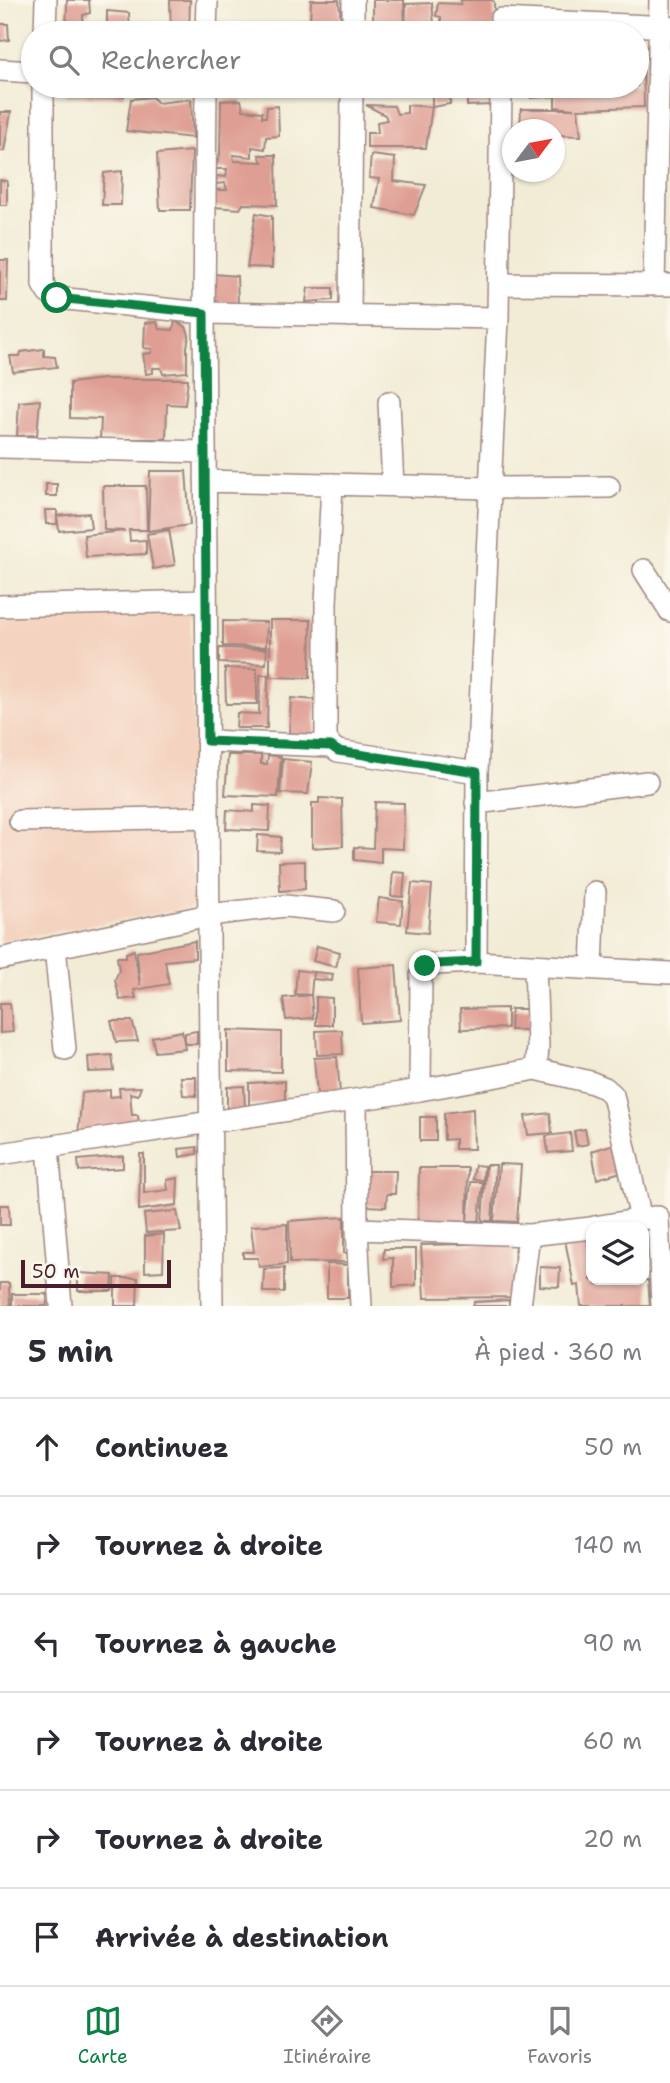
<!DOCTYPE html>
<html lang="fr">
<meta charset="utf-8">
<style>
:root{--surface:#fff;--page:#f7f7f7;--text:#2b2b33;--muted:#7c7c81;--line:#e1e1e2;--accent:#0b8043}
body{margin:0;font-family:"Shantell Sans",sans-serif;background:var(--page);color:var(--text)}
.controls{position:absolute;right:21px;bottom:21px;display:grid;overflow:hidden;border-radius:14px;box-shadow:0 2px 5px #0004}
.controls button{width:63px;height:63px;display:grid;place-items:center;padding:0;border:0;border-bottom:2px solid var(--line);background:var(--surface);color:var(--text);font:35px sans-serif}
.compass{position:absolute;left:502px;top:119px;width:63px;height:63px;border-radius:50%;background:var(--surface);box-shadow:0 2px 5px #0004;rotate:58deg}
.scale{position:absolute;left:21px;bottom:18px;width:150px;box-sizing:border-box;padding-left:7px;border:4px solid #4a1f2b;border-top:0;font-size:19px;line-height:24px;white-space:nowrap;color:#4a1f2b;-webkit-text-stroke:5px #fbf7ec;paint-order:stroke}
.stop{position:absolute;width:21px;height:21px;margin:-16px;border:5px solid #0b8043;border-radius:50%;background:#fff}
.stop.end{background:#0b8043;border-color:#fff;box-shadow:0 2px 7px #0008}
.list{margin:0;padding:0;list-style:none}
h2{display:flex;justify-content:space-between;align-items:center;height:91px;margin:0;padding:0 28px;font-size:30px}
h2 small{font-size:23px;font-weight:400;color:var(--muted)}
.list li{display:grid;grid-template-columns:46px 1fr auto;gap:21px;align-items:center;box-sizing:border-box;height:98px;padding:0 28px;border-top:2px solid var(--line)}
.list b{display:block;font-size:26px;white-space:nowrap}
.list em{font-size:23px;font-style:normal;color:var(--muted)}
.icon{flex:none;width:38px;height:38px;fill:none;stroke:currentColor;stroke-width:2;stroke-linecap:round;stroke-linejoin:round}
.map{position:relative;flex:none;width:670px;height:1306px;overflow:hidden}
.search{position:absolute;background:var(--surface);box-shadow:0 2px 5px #0004;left:21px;right:21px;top:21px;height:77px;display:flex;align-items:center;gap:18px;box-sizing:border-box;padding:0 24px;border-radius:38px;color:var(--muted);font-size:26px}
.sheet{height:679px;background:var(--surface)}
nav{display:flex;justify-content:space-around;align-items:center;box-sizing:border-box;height:98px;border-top:2px solid var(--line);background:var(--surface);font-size:19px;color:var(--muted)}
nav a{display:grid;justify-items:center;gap:4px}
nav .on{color:var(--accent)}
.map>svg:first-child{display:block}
.built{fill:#f4d3c0}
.building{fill:#df9e93}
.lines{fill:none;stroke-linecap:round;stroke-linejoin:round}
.minor-casing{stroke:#9e8680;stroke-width:24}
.minor{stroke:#fff;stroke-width:21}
.route{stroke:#0b8043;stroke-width:9}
</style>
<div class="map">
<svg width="670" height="1306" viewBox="0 0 670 1306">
<rect width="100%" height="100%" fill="#fbf7ec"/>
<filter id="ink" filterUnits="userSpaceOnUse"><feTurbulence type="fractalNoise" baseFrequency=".0143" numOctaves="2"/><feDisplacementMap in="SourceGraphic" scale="14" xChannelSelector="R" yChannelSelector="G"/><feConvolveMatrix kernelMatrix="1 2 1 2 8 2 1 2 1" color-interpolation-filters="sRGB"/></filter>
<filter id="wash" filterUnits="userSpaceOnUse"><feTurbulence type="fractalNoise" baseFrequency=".00686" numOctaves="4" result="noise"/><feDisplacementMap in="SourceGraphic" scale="28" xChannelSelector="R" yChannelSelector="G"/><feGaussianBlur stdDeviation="1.57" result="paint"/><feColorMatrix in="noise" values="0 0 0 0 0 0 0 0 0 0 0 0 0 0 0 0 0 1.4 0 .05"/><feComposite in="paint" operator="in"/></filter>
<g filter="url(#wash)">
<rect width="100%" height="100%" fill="#f2ecd6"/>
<path class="built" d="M190,610L195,812L192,822L193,908L0,941V622Z"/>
<g id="blocks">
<path class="building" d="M67,0H89L90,13L83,15V31H94V33H66Z
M170,0H190L189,33H171Z
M311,0H339L342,33H291L294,22H310Z
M373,0H404L405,28L406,4L432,3L435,33H373Z
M461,0H492L494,2L495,33H441V17L436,16L438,3L461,4Z
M107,11L129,13L130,33H107Z
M0,24H8L9,40L0,41Z
M637,55L643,56L644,107L578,109L581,136L554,135V130H520L521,109H574L555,107V96L531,98V86H618L619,93V86H637Z
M66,86H125L124,96H66Z
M395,86H427L428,93L395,91Z
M432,86H450V104L432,107Z
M467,86H491V105L467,106Z
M152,97L158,103L191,99L193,138L126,131L131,99Z
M241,100L243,110L262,112V117H266L267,107L278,106L279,136L266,137L265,149L252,147V157L233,155L234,161L262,162L259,155H276L277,205L243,204L240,209L214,207V190H227L225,183L216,184L217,176L226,177L227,169H215L220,154L221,101Z
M366,105L394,106L397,114L407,113V105L432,107L426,148H367V133H378L377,122L387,120L385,115Z
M0,112H11L4,151H0Z
M192,151L190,210H160L157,154Z
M371,155L395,158L394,181L426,185L414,215L374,208L379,179L369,178Z
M122,171L121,205H102L104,173Z
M0,180L7,181V205H0Z
M256,213L272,216V268L247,267Z
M0,260H8L7,301H0Z
M213,274L237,276L238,303H218L213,294Z
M308,288H333V300L306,302Z
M175,321L186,327L189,335L187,347V372L163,374L161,368H153V373L146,374L143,354L152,353V349L144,348L145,323L157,322L159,329L173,330Z
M44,349V356L55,357L57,367L13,372L10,356H20L21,352Z
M103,379H188L185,405L167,404L166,439H100L101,419L70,418V383Z
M40,400L37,435L17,436L19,402Z
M150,471H186L190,525L148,531Z
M46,484H57V496H46Z
M103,486H146L147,530H129L130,541L146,540V554L86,557L84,535L125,531L104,530Z
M45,510H57V524H46Z
M89,513L91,528L59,531L57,516Z
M169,530L175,565L153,569L147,534Z
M270,620H311L310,678L270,677Z
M223,621L267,622L266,647L223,646Z
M219,648L267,649L266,664L219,663Z
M225,668L257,669V704H226Z
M260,675H268L267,728H236L237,713L259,714Z
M291,698L316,700L315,736L289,735Z
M228,755H261V764H267L268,755L281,757L278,797L225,795Z
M283,759L312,762L308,794L280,793Z
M319,798L342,799L343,846L312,848V803H319Z
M375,802L404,803L403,849L381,848V863L354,860V847L373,848Z
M254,805L270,806L269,831L226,829L227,810L254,812Z
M258,835L281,837L280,852L257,851Z
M305,861V889L280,891L279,862Z
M393,872L405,873L403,897L391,896Z
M412,883L432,885L428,933L407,931Z
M379,898L403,901L401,924L376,922Z
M195,941V958L165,961L169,984L134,990L136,998L120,1000L115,980L119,970L117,957H126V953L134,950L140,985L137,952Z
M317,946L340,952L336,967L313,961Z
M396,965L400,1020L361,1023L358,968Z
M297,970L313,972L311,995L313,1018L286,1020L283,998L310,995L295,994Z
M314,972L333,974L332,981L313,979Z
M316,997L332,998V1025H316Z
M0,1003H10L13,1032L0,1033Z
M507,1008V1028L461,1029L460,1009Z
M511,1009H530V1030H510Z
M111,1021H132L138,1041L116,1042Z
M228,1030L281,1032V1072L228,1071Z
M342,1030L343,1054L317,1055L316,1031Z
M182,1031L185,1049L155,1052L152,1037Z
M197,1031V1044H185V1033Z
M112,1055L114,1071L89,1072L88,1057Z
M337,1057L340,1093L317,1094L314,1058Z
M181,1077H196V1096L183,1095Z
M285,1081V1103L249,1105V1083Z
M244,1086L245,1110L227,1111V1087Z
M141,1087L138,1095L130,1093L132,1115H138L139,1130L78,1135L82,1093L110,1090V1097L120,1096L119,1088Z
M473,1109L474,1149H455V1139L444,1140V1113Z
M550,1113L552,1133L528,1135L525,1116Z
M420,1117H436V1141H420Z
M585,1129L588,1144L577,1146L574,1131Z
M570,1133L572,1151L548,1153L546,1136Z
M614,1144L621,1172L597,1179L592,1151Z
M197,1147V1154L180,1157L179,1149Z
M140,1154H144V1193L168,1190L167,1180L178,1178L177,1205L139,1210Z
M123,1156V1168L79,1171L78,1160Z
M499,1164L521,1165L517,1222L494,1221Z
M475,1165L484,1166L483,1180L473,1179Z
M486,1165H496L492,1221H482Z
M419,1168H468L467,1222L418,1221Z
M367,1171H396L395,1194H387L386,1207L367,1206Z
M471,1182H483L479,1221H467Z
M0,1205H9L10,1225H0Z
M177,1211L181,1231L146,1233L144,1214Z
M344,1217V1253H349L348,1262L290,1263L289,1221Z
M287,1224V1264L259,1267L258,1258H243V1252H254L251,1226Z
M164,1234L163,1271L145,1272V1236Z
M587,1237L591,1259V1280H595L596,1284L648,1280L650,1306H581L579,1285L574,1286L565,1240Z
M515,1243L513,1297L424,1298L421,1245Z
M384,1249H416V1285L393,1287V1258L383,1259Z
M327,1264L348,1265V1298H327Z
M540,1267L560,1268L559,1287L540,1286Z
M284,1268V1292H263L264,1269Z
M78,1273L113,1275L112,1291H78Z
M115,1278H138L137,1306H115Z
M0,1283H9L10,1306H0Z
M12,1294H47V1306H12Z
M509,1300V1306H473L474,1302Z"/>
</g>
</g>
<g filter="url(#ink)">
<use href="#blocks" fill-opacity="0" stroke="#9e8680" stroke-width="2"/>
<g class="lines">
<g class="minor-casing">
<path id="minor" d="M501,19L670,27
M45,33L46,0
M206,33L207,0
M353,33V0
M0,70L33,72
M43,86V285L48,293L57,298L204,313L498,318
M206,86L204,313L212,1306
M500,284L670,285
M654,285L660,0
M350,316L352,86
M389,402L393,486
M0,447L205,452
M205,481L491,488L609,487
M644,570L670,611
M0,606L206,601
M207,741L331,746L338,751L477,772
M331,746L326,738V603L332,484
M476,803L647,782
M20,821L208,817
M55,947L65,1049
M0,959L209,915L285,906L334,911
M476,962L477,772L498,318L501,86
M535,966L538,1047L536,1069
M592,968L595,892
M420,1090L421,975L425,966L434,964L476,962L670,973
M356,1100L357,1229L361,1306
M48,1147L61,1306
M0,1154L420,1090L536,1069L590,1082L605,1088L613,1095L641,1219
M658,1217L662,1306
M594,1227L654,1217
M357,1229L529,1235L591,1228
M520,1306L529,1235"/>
</g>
<use href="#minor" class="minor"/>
</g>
</g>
<g class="lines" filter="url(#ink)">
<path class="route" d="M57,298L204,313L207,741L331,746L338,751L477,772L476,962L434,964L425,966"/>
</g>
</svg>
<div class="controls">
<button><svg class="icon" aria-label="layers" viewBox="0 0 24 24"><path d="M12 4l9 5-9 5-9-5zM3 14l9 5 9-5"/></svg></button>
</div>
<svg class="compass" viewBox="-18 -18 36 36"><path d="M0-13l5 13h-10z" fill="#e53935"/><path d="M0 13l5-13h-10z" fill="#7c7c81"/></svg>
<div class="scale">50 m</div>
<div class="stop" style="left:57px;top:298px"></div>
<div class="stop end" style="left:425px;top:966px"></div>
<div class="search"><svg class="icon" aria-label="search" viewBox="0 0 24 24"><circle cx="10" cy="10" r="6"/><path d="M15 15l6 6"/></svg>Rechercher</div>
</div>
<section class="sheet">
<h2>5 min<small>À pied · 360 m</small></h2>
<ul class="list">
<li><svg class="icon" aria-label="ahead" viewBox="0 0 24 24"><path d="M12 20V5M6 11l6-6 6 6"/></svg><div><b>Continuez</b></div><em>50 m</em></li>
<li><svg class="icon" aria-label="right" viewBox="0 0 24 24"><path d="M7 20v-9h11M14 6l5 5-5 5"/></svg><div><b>Tournez à droite</b></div><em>140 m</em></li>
<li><svg class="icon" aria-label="left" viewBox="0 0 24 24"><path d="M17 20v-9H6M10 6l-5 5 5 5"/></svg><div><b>Tournez à gauche</b></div><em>90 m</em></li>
<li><svg class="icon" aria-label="right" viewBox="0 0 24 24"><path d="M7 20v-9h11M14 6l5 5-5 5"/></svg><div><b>Tournez à droite</b></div><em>60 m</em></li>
<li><svg class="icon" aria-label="right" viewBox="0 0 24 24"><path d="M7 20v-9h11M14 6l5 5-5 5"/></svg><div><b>Tournez à droite</b></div><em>20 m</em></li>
<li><svg class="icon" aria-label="arrive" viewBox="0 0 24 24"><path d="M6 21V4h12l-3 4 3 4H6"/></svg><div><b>Arrivée à destination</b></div></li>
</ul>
</section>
<nav>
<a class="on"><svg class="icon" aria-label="map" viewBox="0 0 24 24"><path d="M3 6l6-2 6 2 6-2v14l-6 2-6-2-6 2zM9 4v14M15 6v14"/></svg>Carte</a>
<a><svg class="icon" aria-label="directions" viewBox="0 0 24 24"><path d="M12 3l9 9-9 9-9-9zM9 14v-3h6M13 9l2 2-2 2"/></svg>Itinéraire</a>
<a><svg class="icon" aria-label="saved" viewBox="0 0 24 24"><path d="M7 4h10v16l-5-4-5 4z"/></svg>Favoris</a>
</nav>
